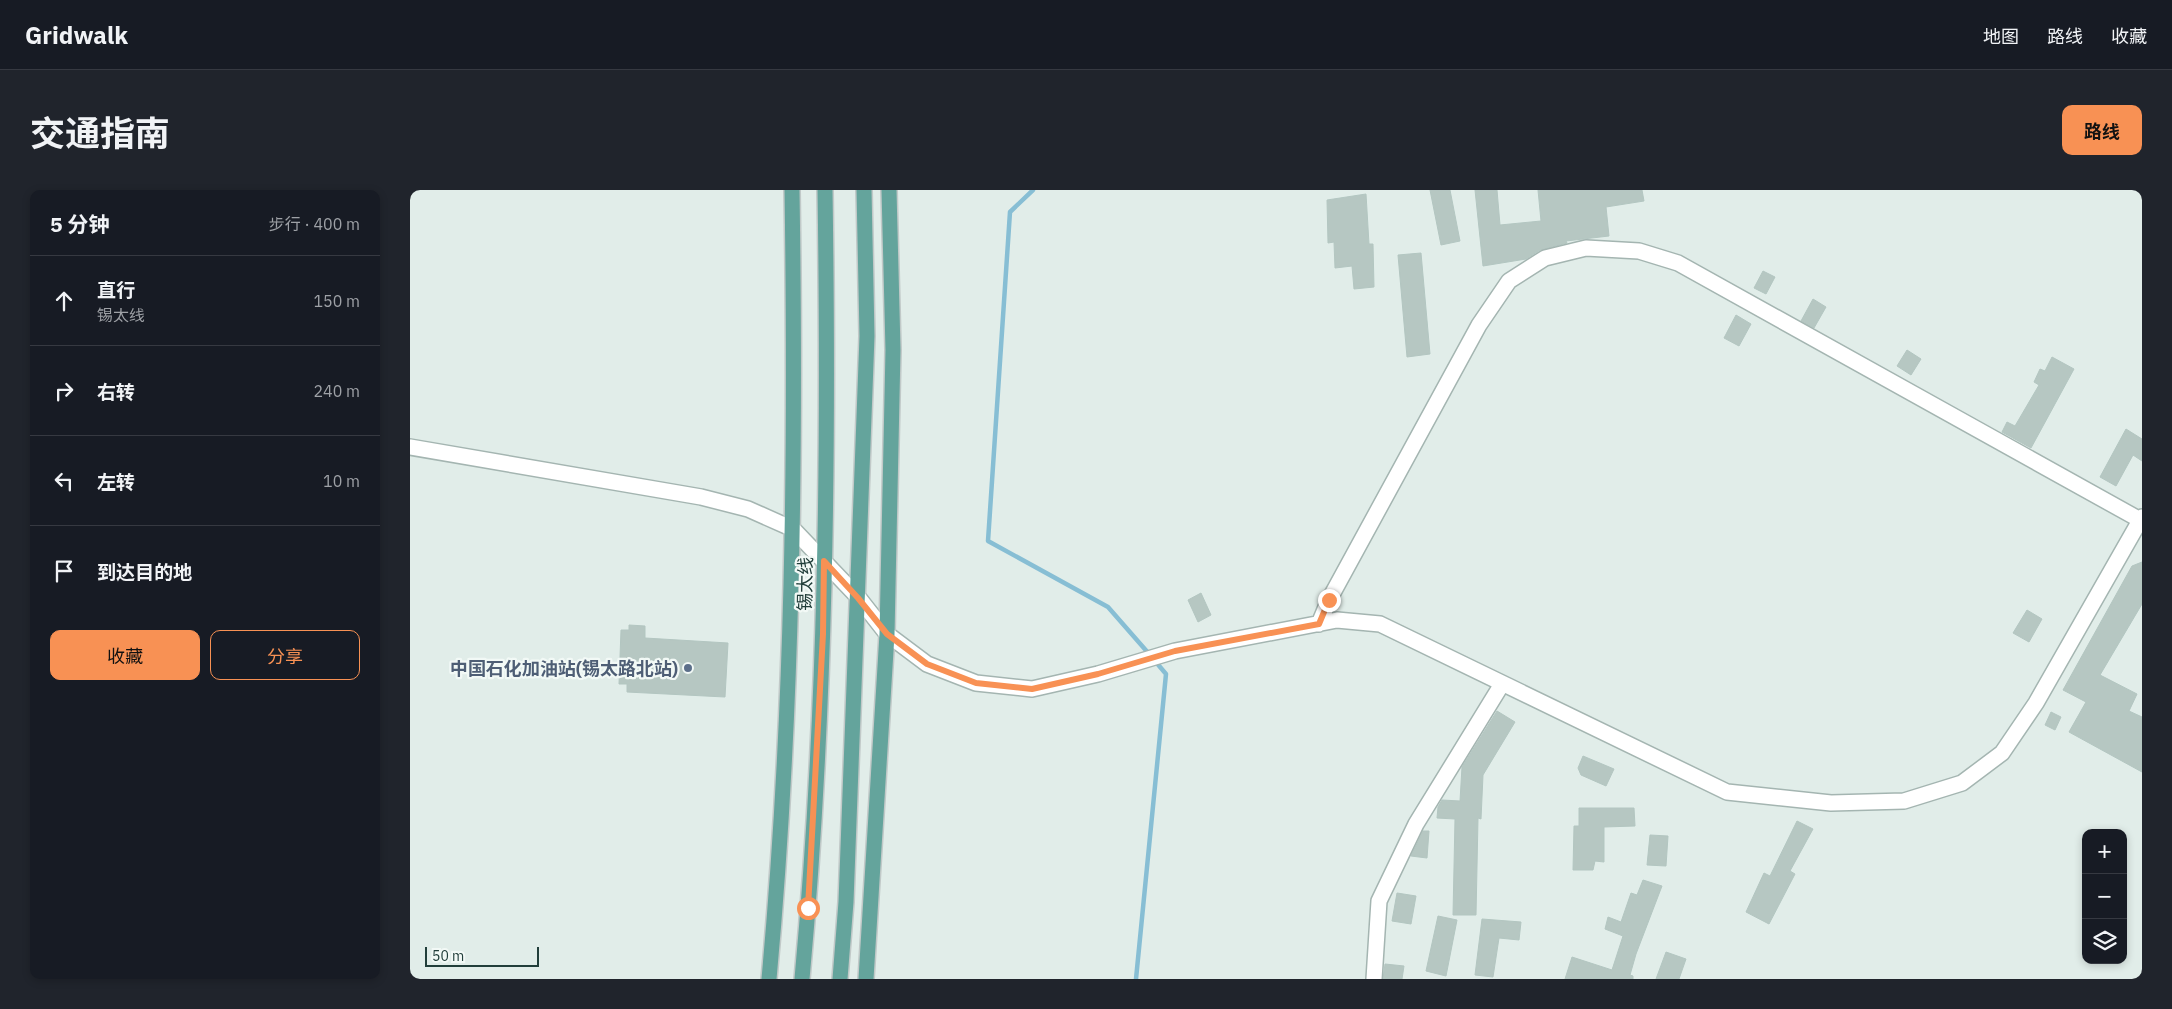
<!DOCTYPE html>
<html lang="zh">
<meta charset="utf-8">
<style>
:root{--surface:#171b24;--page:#20242c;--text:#f1f3f6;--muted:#9ea1a6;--line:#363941;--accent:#f89154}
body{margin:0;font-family:"IBM Plex Sans","Noto Sans SC",sans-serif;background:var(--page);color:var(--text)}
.controls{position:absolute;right:15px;bottom:15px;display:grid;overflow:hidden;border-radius:10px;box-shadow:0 2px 8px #0003}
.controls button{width:45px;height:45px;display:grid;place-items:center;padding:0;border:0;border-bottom:1px solid var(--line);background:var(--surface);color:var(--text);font:25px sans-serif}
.scale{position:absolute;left:15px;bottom:12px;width:114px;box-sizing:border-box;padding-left:5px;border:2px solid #213e3a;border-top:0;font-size:14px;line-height:18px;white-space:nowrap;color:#213e3a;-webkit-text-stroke:4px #f2f9f6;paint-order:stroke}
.stop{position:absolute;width:15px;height:15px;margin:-11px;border:4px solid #f89154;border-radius:50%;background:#fff}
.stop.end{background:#f89154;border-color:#fff;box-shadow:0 1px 5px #0008}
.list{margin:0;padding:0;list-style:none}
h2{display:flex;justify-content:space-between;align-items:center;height:65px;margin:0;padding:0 20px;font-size:21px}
h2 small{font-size:16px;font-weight:400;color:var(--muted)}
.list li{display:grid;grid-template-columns:32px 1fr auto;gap:15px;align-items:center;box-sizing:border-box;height:90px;padding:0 20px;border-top:1px solid var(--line)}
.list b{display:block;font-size:19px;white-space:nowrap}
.list p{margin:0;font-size:16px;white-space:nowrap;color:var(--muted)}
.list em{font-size:16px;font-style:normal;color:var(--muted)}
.actions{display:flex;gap:10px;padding:15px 20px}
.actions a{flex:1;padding:11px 0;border:1px solid var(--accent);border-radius:10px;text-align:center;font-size:18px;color:var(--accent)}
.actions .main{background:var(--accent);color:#111}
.icon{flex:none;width:28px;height:28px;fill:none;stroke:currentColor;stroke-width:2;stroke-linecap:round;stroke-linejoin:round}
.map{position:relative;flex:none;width:1732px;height:789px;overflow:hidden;border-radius:10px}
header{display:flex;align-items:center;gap:30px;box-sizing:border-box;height:70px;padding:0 25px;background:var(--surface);border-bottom:1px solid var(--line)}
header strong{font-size:24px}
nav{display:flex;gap:28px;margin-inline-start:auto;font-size:18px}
.intro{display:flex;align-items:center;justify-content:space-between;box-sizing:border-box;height:120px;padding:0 30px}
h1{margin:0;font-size:35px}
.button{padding:12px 22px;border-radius:10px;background:var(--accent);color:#111;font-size:18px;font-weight:700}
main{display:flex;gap:30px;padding:0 30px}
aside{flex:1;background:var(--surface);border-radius:10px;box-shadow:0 2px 8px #0003}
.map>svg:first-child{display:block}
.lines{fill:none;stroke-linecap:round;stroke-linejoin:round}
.stream{stroke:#87bed4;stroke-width:4.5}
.building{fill:#b6c7c2;stroke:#b3c6c1}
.minor-casing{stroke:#a4b5b1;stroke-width:18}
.major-casing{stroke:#c1c9c8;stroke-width:18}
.minor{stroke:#fff;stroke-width:15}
.major{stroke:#64a49c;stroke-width:15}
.route{stroke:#f89154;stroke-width:6}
.service-dot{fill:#5c6f8a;stroke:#f2f9f6;stroke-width:2}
.labels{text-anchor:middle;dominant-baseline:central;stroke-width:4.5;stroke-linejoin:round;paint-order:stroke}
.street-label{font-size:18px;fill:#213e3a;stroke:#f2f9f6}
.service-label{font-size:18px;font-weight:bold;fill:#4e5e75;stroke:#f2f9f6;text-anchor:end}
</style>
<header>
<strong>Gridwalk</strong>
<nav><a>地图</a><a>路线</a><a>收藏</a></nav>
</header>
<div class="intro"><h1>交通指南</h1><a class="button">路线</a></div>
<main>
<aside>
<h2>5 分钟<small>步行 · 400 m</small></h2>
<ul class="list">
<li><svg class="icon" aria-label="ahead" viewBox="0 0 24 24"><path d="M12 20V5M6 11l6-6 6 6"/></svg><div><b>直行</b><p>锡太线</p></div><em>150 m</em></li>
<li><svg class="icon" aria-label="right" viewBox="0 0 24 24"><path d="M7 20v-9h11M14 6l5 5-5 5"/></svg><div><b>右转</b></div><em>240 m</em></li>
<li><svg class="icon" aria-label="left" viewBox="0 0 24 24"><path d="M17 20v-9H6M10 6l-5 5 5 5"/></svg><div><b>左转</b></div><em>10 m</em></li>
<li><svg class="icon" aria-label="arrive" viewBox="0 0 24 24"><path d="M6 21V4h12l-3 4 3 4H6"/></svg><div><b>到达目的地</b></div></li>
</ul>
<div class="actions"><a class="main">收藏</a><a>分享</a></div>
</aside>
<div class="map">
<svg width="1732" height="789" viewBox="0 0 1732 789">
<rect width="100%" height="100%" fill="#e1ede9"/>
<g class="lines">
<path class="stream" d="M623,0L600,22L578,351L698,417L740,465
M726,789L756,484L745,471"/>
</g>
<path class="building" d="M1020,0H1040L1050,51L1031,55Z
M1065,0H1087L1090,35L1131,31L1128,0H1232L1234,11L1196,17L1199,46L1156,51L1157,53L1130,60L1116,69L1073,76Z
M956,4L959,54H963L964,97L944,99L942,76L925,78L924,52L918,53L917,10Z
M1011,63L1020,164L997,167L988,65Z
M1353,81L1365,87L1356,104L1344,98Z
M1403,109L1416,117L1404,138L1391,131Z
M1326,125L1341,134L1329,156L1314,148Z
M1497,160L1511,169L1501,185L1487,176Z
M1642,167L1664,179L1621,258L1592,242L1597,232L1605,236L1629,195L1624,192L1630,179L1635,181Z
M1716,239L1732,249V271L1723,265L1706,296L1690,287Z
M1732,372V414L1690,485L1727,504L1719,521L1732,527V582L1659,542L1676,512L1653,500L1722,376Z
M791,403L801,425L788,432L778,410Z
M1617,420L1632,429L1619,452L1603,443Z
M219,435L235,436V448L318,453L315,507L217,502V494H209L211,440H219Z
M1087,521L1105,532L1073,585L1071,629L1068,628L1066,725H1043L1045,629L1027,628L1028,617L1032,610L1050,611L1052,577Z
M1641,522L1651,527L1645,540L1635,535Z
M1173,566L1204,579L1196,596L1171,585L1168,578Z
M1169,618H1224L1225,636L1194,637V672L1185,671L1183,680H1163L1164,636H1169Z
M1387,631L1403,639L1380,681L1385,684L1359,734L1336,722L1354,683L1360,686Z
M1013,641H1019L1017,668L1001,666Z
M1240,645L1258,646L1256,676L1237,675Z
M1233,690L1252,696L1226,764L1220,785L1223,786V789H1155L1162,767L1202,780L1213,746L1195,739L1198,727L1211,732L1221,703L1227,705Z
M987,703L1006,706L1001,734L982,731Z
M1028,726L1047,730L1036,786L1016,781Z
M1072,729L1111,732L1109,750L1089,748L1083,787L1065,785Z
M1256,762L1276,769L1269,789H1246Z
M975,774L994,776L992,789H973Z"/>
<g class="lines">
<g class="minor-casing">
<path id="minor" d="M0,257L291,307L338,319L383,339L448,407L477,444L517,474L566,493L622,499L688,484L765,461L927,430L970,434L1317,602L1421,613L1494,611L1552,593L1592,563L1626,513L1732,327
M909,434L919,410L1069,135L1099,91L1135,68L1176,58L1229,61L1268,73L1732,331
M964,789L969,711L1006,634L1092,494"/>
</g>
<g class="major-casing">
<path id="major" d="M359,789C383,527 386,263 382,0
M392,789C416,527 419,263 415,0
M430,789L436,712L457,146L454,0
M456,789L477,444L483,160L479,0"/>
</g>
<use href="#minor" class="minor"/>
<use href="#major" class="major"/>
</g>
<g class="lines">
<path class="route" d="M398,718L413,444L414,371L448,408L477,444L517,474L566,493L622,499L688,484L765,461L909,434L919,410"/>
</g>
<circle class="service-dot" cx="278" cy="478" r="5"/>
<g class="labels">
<g class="street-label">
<text transform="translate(395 394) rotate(-89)">锡太线</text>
</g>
<g class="service-label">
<text x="268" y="478">中国石化加油站(锡太路北站)</text>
</g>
</g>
</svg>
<div class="controls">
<button>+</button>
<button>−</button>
<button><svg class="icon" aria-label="layers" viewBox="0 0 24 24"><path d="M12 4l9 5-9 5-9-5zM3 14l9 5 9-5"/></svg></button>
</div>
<div class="scale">50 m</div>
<div class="stop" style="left:398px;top:718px"></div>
<div class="stop end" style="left:919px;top:410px"></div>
</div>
</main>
